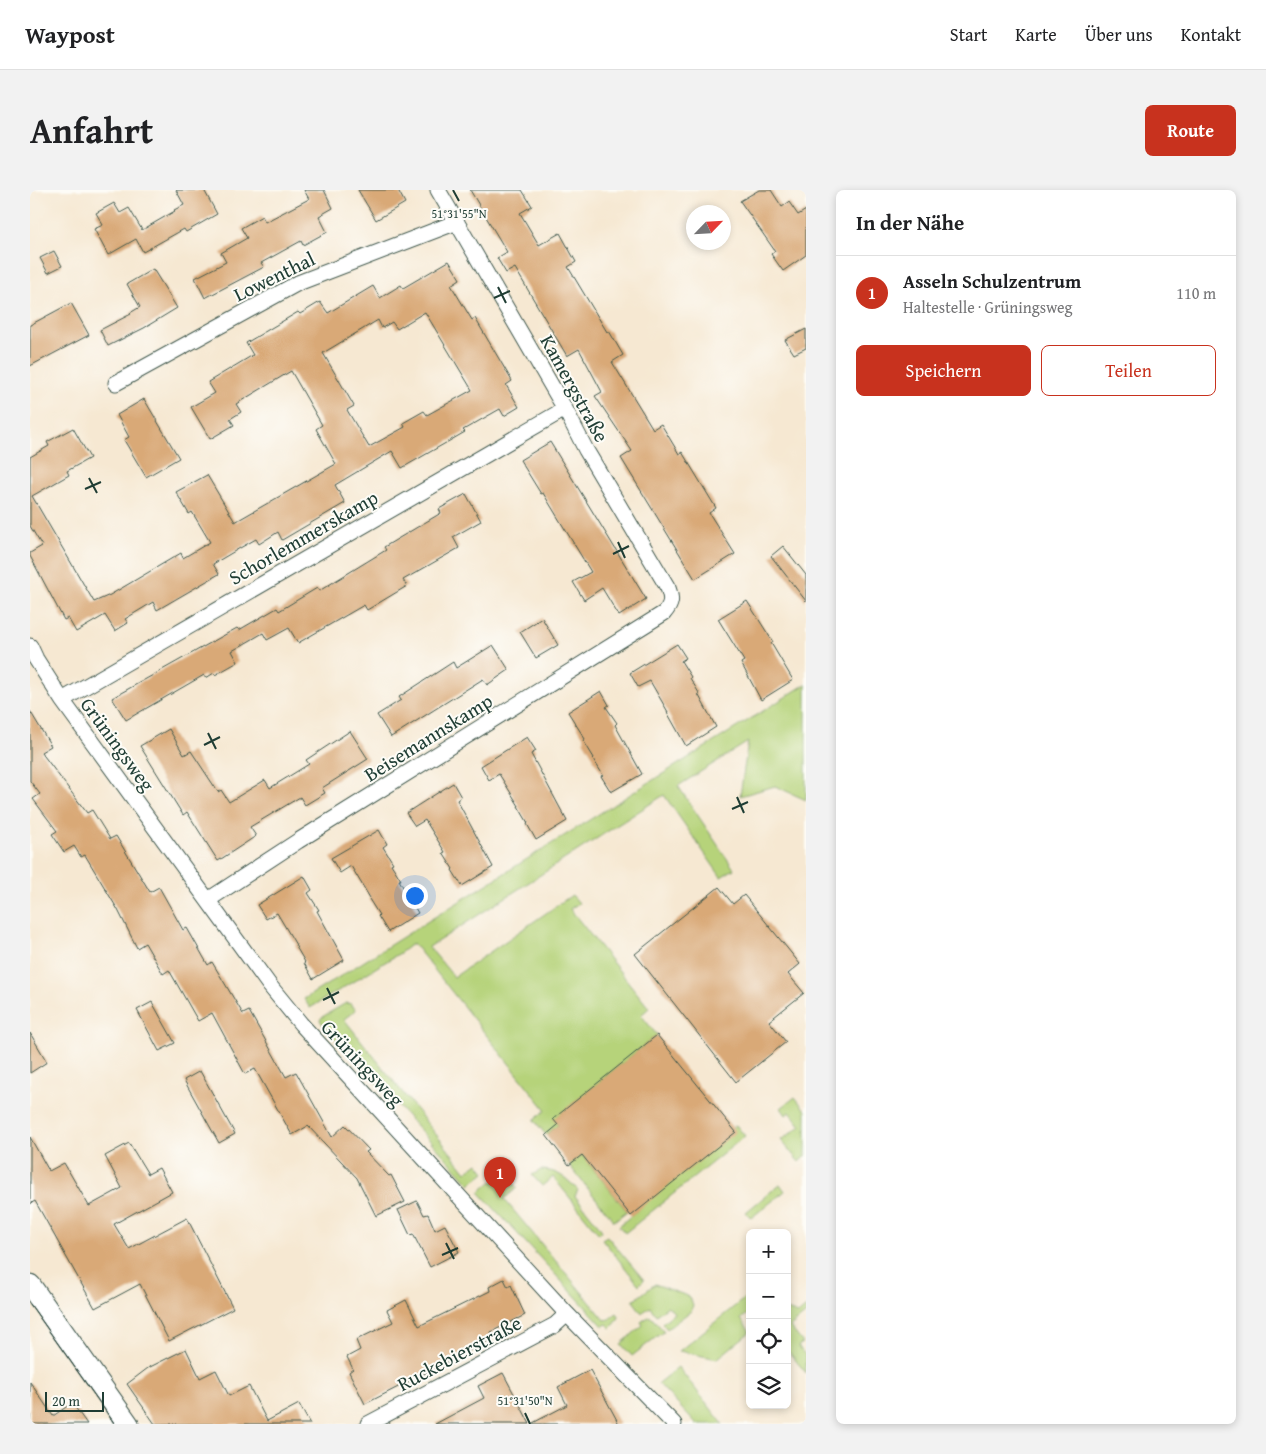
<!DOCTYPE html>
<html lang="de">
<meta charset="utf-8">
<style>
:root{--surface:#fff;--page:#f2f2f2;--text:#202124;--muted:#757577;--line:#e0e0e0;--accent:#c8321e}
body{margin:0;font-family:"Gentium Book Plus",serif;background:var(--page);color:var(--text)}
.controls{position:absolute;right:15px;bottom:15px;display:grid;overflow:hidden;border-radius:8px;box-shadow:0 2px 8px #0003}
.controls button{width:45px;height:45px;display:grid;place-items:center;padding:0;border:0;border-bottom:1px solid var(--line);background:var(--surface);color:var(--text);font:25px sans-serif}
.compass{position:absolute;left:656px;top:15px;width:45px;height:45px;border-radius:50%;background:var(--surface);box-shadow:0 2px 8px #0003;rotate:65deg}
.scale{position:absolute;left:15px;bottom:12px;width:59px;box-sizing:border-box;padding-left:5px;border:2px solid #1f3d34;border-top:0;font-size:14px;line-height:18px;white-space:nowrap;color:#1f3d34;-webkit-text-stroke:4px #fdfcf7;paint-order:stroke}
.you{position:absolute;left:384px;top:705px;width:18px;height:18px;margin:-12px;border:4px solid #fff;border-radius:50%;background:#1a73e8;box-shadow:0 0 0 8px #1a73e833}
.badge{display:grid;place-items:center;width:32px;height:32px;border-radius:50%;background:var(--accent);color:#fff;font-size:16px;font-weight:700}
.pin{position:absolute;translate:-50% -41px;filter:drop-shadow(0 1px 2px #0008)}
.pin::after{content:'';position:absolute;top:26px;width:18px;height:15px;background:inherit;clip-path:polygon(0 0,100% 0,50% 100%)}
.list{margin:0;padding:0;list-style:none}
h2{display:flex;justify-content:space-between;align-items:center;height:65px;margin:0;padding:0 20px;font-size:21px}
h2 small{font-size:16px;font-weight:400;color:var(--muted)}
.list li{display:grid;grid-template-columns:32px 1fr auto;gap:15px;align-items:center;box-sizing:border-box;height:75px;padding:0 20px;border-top:1px solid var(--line)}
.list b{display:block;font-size:19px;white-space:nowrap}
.list p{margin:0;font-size:16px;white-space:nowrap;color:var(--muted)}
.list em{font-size:16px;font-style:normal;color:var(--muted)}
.actions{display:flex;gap:10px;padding:15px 20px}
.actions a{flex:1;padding:11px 0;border:1px solid var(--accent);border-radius:8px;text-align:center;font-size:18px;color:var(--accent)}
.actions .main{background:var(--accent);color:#fff}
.icon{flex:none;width:28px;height:28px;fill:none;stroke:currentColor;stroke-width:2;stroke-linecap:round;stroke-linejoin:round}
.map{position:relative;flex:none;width:776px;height:1234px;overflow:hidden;border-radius:8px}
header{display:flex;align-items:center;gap:30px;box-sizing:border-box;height:70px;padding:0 25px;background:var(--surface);border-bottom:1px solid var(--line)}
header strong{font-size:24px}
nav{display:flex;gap:28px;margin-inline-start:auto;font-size:18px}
.intro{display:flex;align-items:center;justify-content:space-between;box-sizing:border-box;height:120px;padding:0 30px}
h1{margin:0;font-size:35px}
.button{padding:12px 22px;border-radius:8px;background:var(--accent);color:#fff;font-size:18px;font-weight:700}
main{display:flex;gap:30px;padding:0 30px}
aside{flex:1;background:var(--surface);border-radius:8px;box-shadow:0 2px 8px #0003}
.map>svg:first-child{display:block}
.green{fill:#b6d37a;stroke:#6a8857}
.building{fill:#d9a977;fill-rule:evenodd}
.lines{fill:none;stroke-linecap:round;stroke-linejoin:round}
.minor-casing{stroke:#3f574c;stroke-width:17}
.secondary-casing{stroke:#3f574c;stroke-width:23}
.minor{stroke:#fff;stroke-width:15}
.secondary{stroke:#fff;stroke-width:21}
.tram{stroke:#1f3d34;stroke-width:1}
.ticks{fill:none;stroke:#1f3d34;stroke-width:2}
.labels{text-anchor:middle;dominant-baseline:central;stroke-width:4;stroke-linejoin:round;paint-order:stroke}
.street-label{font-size:20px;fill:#1f3d34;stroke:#fdfcf7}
.ticks-label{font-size:12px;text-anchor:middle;fill:#1f3d34;stroke:#fdfcf7;stroke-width:4;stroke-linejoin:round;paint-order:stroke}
</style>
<header>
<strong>Waypost</strong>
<nav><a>Start</a><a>Karte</a><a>Über uns</a><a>Kontakt</a></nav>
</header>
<div class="intro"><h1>Anfahrt</h1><a class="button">Route</a></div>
<main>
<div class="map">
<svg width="776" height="1234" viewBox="0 0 776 1234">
<rect width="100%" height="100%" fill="#fdfcf7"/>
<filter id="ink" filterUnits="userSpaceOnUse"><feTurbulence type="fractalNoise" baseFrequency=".02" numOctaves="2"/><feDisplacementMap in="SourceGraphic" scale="10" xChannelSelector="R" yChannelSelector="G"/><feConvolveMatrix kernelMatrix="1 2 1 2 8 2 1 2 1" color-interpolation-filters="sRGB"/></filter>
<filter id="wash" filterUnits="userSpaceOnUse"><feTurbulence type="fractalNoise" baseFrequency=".0096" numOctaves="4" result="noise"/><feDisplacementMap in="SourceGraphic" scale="20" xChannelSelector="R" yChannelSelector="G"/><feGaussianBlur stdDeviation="1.12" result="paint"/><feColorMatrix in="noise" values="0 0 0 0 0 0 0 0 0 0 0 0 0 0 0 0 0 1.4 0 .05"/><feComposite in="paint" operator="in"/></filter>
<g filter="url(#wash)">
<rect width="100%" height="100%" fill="#f6e8d2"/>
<path class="green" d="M776,494V610L745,596L710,606L718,552L648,596L704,679L691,687L634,605L399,757L424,787L542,705L549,713L540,719L619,818L611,825L627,845L524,929L528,935L516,945L504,930L516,920L383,753L370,763L280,818L274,809Z
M316,813L321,814L326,820L314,829L436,982L448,973L455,982L440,994L294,836L290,830L292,827Z
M765,907L776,921V966L769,972L751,950L771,936L760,922L756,925L751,918Z
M706,935L715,946L595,1043L589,1036Z
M552,965L597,1021L584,1031L539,975Z
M511,980C528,980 537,989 548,1000L545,1006L569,1036L572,1041L569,1044L523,987L512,996L502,985Z
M480,989L487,998L474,1009L575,1130L579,1129L587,1123L589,1126L588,1130L581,1138L577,1134L573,1136L449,1002L461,992Z
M750,994L755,1001L721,1028L716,1022Z
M577,1046L614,1090L609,1095L572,1049Z
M625,1094L660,1107L663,1115L661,1121L637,1139L632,1133L644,1123L638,1116L626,1125L620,1117L612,1123L603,1111Z
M720,1104V1122L711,1129L720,1142L687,1169L649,1161Z
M776,1117V1124L760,1137L773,1153L768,1156L776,1166V1183L757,1160V1120L768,1124Z
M620,1126L634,1141L602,1166L591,1154L613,1135L611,1132Z
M648,1177L693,1234H666L628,1193Z"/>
<g id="blocks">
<path class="building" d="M146,0H174L187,24L156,42L154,39L113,62L106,49L78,65L64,39L73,35L66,23L84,13L90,23L99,18L112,40L145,21L144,20L154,15Z
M274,0H294L303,18L289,26L297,42L273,55L271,51L231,73L234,77L175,108L165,88L196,72L191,63L217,48L211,38L232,26L235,32L279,9Z
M328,0H368L375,13L346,30Z
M440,0H492L502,16L490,23L509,55L530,43L546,72L538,77L577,142L579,141L593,165L582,172L623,239L631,234L649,264L652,262L686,318L679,323L705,364L665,389L591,268L602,261L565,206L572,202L549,159L537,166L485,78L476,83L467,68L477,62Z
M729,0H741L752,17L759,12L768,25L776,20V65L753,81L741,64L745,61L710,11Z
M24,61L32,76L18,83L10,68Z
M419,71L430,89L421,95L442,130L445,128L482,191L476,195L489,217L474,226L470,219L433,240L435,242L372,278L362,261L305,295L315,313L252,350L248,342L229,354L226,349L210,358L183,374L189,384L127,420L123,412L95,429L98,433L85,441L75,425L46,442L38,428L34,430L0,366V363L12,356L0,336V267L19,256L17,252L43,238L60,268L37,281L39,285L2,306L64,412L80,405L151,363L153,368L180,352L162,322L159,324L146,302L177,285L205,332L306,274L286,239L292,235L261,181L206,214L211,222L200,229L204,235L180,249L161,217L185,203L178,192L223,165L216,153L268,122L270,124L290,112L298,123L343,96L350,108L371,95L373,98ZM395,122L442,200L397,225L394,221L373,233L375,237L339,257L317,220L324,216L293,163L348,130L352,138L362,132L367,139Z
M123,79L147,118L114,138L78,156L70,140L101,124L100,123L110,117L97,94Z
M41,113L59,145L0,176V135Z
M776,139V158L764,164L755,150Z
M114,209L149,268L116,287L94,250L99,247L87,225Z
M520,252L616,409L589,426L572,398L554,410L543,392L561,382L513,303L511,304L490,270Z
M436,304L451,331L423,347L429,358L373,390L377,396L337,420L334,415L268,453L259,438L237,450L233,443L202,461L208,472L185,485L184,483L176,488L174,485L96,530L82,508L207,438L209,440L247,418L249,421L287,398L289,401L356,360L354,357L411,323L409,319Z
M753,356L776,385V411L741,366Z
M717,411L743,452L741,453L763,490L731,510L711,473L714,471L688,429Z
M512,428L528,455L506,468L490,442Z
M647,454L656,468L651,471L661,487L660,488L669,503L668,504L686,537L656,556L637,522H638L620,491L608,497L600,483Z
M463,455L479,480L457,495L453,489L361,547L347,525L371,510L369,507L423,472L426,478Z
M571,501L579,515L576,517L587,533L585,535L612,584L581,602L571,586L573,585L563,569L564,568L553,550L555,549L538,522Z
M0,521L21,556L11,562L57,623L62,620L80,649L86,646L120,702L129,697L153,740L157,738L178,775L182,772L213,824L219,821L256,887L266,882L302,947L315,935L339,960L336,962L359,986L361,985L375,1012L346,1026L327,988L278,936L262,945L225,879L215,884L182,823L168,831L139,780L133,784L115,753L107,758L88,720L55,665L51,667L44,656L34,662L22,644L27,641L3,609L10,604L0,591Z
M139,539L154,565L161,561L188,602L191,600L199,612L235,590L240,598L279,574L276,570L320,541L338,569L292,598L295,603L275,615L270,607L220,637L226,646L188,671L157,622L153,625L110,556Z
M497,547L506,561L501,564L537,631L506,650L497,634L498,633L488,616H489L469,584L459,590L451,576Z
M423,593L431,607L427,610L463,677L432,696L422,680L423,679L413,663L415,662L395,630L385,636L376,623Z
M349,640L357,654L353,657L363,673L361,674L371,690H369L388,723L358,742L348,726L349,725L339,709L340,708L321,676L310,683L301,668Z
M274,686L282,700L278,703L289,720L287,721L314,770L283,789L274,773L275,772L265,755H266L247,723L236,729L227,715Z
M689,697L703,714L714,705L770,774L758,784L774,803L739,831L756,852L706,892L605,764Z
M122,812L145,853L129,861L107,820Z
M0,843L17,872L0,883Z
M627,845L706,942L601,1026L552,965L539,975L516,945L528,935L523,929Z
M170,881L205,944L189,953L154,890Z
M0,947L19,981L34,973L59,1016L92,998L75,966L99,953L118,984L129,978L142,1002L84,1034L99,1059L157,1028L203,1118L139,1151L110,1094L65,1118L5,1011L0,1014Z
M387,1011L394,1025L398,1024L405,1040L415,1035L429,1062L400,1077L383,1044L380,1045L368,1020Z
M474,1089L478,1097L481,1095L495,1125L461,1142L464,1148L335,1214L319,1182L323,1179L317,1167L330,1160L326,1150L363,1132L357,1120L376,1110L389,1136L460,1101L459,1097Z
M156,1159L170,1188L186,1180L199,1206L219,1196L237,1231L269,1214L280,1234H125L97,1194L118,1178Z
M560,1180L589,1234H501L537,1215L528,1197Z
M473,1183L500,1234H405L454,1208L448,1196Z
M0,1192L23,1226L42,1213L57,1234H0Z"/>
</g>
</g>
<g filter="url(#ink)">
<use href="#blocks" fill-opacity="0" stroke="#3f574c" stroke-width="1"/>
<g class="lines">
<g class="minor-casing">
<path id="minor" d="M86,193L268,93L427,32
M0,456L6,469L32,510L240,796L271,834L537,1124L644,1234
M32,510L535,219
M178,710L268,651L634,423C642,414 642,409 638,398L556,260L535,219L408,0
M338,1234L525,1135L537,1124"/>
</g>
<g class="secondary-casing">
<path id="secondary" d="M0,1095L98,1234"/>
</g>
<use href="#minor" class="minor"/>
<use href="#secondary" class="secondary"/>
<path class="tram" d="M0,1114L85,1234"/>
</g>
</g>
<path class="ticks" d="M423,0L429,11M468,97L476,113M464,108L480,101M59,288L67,303M55,299L71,292M588,352L595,368M583,364L599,356M178,543L186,559M174,555L190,547M707,607L714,623M702,619L718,612M297,798L305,814M293,810L309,802M416,1053L424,1069M412,1065L428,1058M495,1223L500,1234"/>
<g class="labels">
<g class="street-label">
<text transform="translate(244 86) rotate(-26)">Lowenthal</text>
<text transform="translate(545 198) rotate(61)">Kamergstraße</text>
<text transform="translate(273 347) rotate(-30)">Schorlemmerskamp</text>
<text transform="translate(398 547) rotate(-32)">Beisemannskamp</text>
<text transform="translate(88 554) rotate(54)">Grüningsweg</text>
<text transform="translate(333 873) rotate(47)">Grüningsweg</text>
<text transform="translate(429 1163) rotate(-28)">Ruckebierstraße</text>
</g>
</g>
<g class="ticks-label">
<text x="429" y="28">51°31'55"N</text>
<text x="495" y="1215">51°31'50"N</text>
</g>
</svg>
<div class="controls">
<button>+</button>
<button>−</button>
<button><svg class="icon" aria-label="locate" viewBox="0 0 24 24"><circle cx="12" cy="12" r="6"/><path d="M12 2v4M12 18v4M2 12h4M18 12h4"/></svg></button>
<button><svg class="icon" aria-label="layers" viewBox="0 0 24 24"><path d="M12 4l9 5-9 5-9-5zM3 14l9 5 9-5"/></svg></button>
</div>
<svg class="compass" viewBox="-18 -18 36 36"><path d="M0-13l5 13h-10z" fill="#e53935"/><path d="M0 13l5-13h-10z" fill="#757577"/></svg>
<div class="scale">20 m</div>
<div class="you"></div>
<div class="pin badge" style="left:470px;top:1008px">1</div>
</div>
<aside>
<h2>In der Nähe<small></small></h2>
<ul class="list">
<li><span class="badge">1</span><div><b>Asseln Schulzentrum</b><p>Haltestelle · Grüningsweg</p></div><em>110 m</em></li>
</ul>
<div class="actions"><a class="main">Speichern</a><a>Teilen</a></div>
</aside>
</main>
